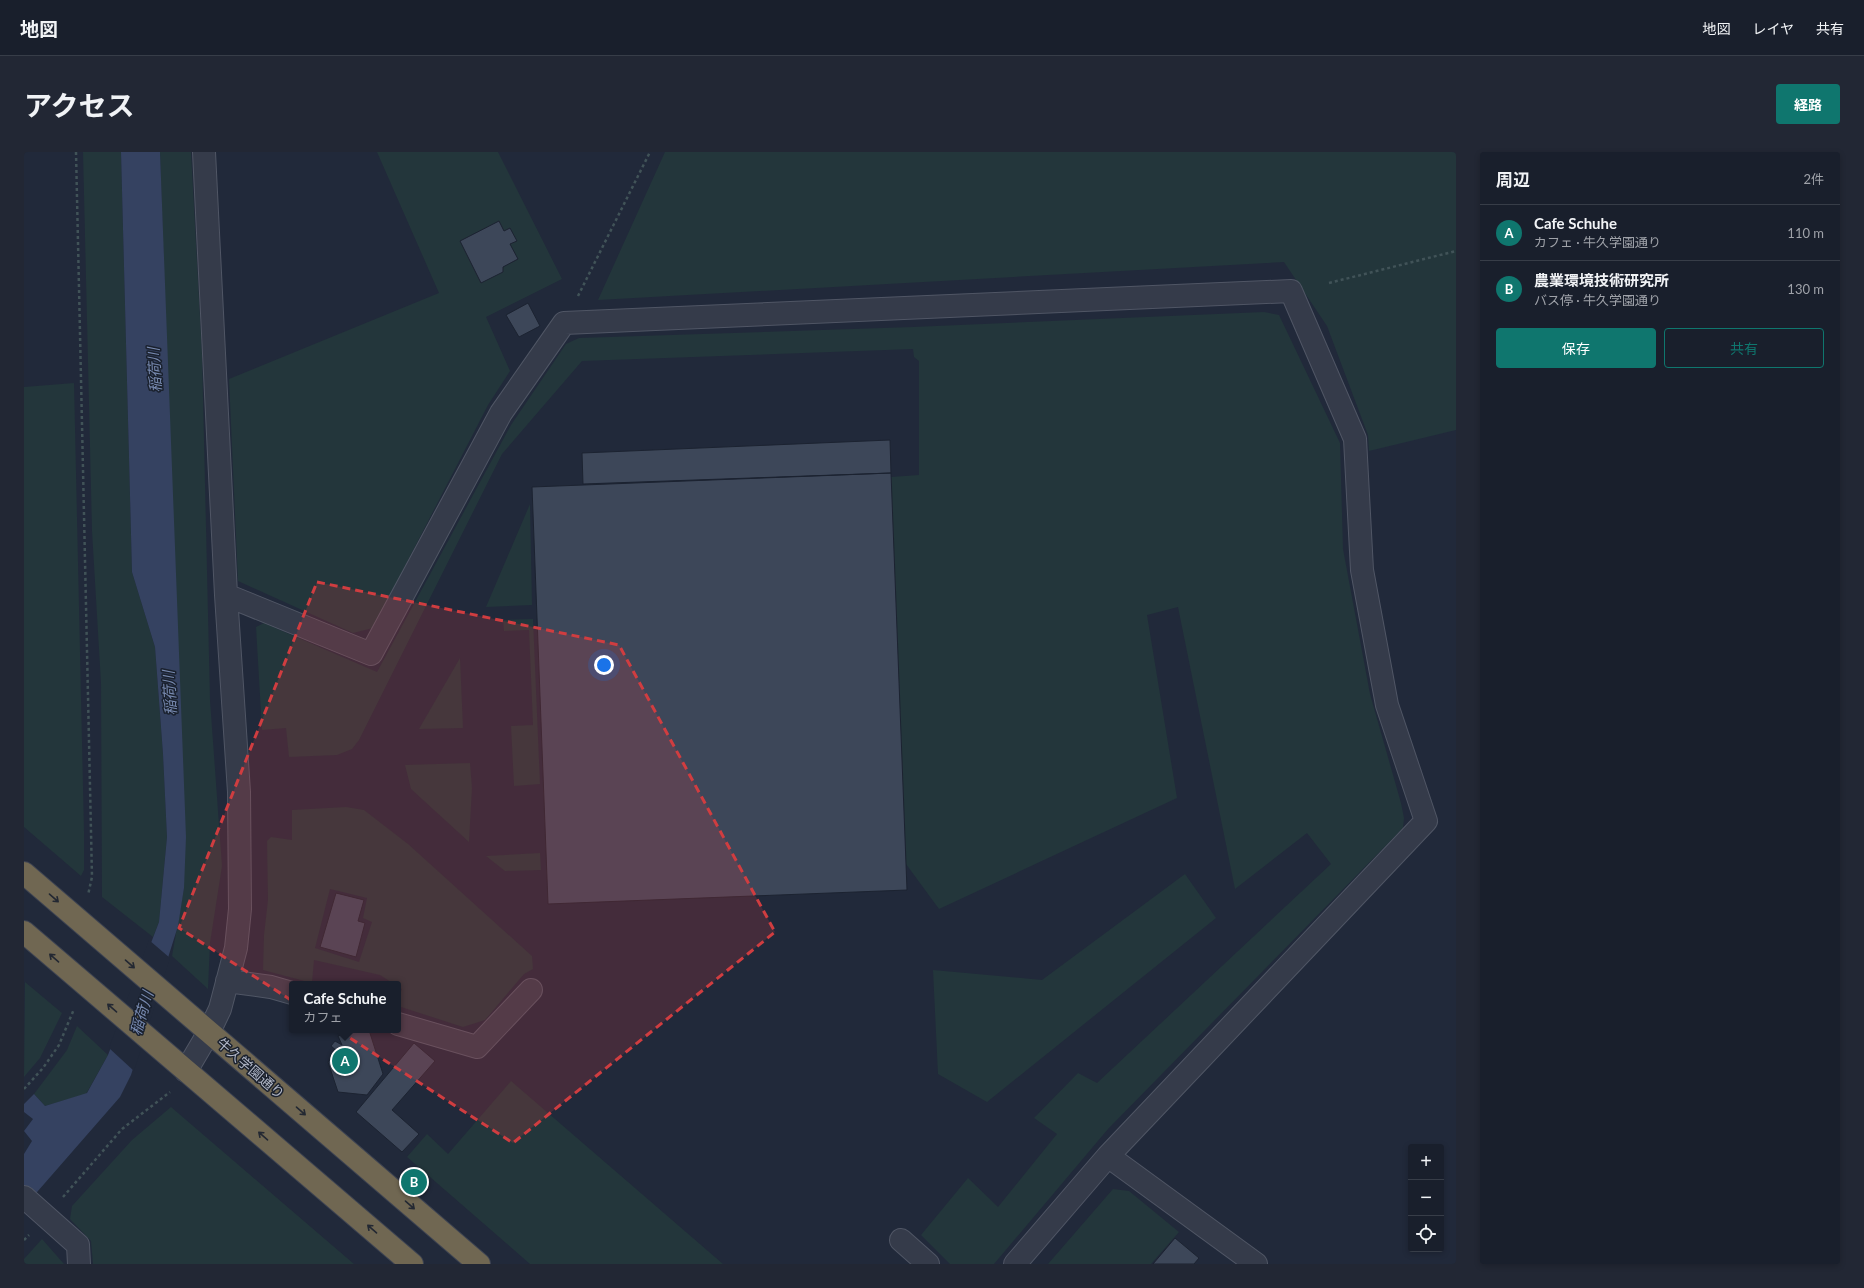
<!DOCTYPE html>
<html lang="ja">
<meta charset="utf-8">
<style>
:root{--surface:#191f2c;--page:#222734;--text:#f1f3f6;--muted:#9fa2a9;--line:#373d48;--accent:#0f766e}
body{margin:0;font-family:Lato,"Noto Sans JP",sans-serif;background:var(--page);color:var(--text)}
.controls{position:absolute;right:12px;bottom:12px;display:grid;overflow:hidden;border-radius:4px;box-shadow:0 2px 6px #0003}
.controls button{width:36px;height:36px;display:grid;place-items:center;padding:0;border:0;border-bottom:1px solid var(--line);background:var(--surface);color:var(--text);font:20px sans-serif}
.you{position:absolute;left:580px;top:513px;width:14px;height:14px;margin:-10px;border:3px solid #fff;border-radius:50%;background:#1a73e8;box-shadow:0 0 0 6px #1a73e833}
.badge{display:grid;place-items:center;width:26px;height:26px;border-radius:50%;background:var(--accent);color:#fff;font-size:13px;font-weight:700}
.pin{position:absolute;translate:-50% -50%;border:2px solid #fff;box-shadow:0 1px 4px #0006}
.popup{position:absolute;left:265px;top:829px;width:112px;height:52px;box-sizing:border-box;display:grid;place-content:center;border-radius:4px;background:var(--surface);filter:drop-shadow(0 1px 3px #0005);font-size:13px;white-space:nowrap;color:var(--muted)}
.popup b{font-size:15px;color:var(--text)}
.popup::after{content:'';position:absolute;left:50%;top:100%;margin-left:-8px;border:8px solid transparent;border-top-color:var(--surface)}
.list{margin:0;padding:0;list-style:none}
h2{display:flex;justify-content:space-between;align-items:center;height:52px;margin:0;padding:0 16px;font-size:17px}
h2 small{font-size:13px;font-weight:400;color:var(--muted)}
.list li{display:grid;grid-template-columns:26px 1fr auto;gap:12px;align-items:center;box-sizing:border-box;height:56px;padding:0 16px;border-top:1px solid var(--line)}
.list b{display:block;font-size:15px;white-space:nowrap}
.list p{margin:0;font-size:13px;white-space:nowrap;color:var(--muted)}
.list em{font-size:13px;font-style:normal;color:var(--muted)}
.actions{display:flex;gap:8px;padding:12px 16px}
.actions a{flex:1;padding:9px 0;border:1px solid var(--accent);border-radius:4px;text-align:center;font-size:14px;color:var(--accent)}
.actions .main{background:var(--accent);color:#fff}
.icon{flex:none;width:22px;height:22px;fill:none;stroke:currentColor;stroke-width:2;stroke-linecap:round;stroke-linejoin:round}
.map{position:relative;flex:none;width:1432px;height:1112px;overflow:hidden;border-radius:4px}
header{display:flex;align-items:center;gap:24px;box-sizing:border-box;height:56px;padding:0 20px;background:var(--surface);border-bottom:1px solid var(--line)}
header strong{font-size:19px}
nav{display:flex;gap:22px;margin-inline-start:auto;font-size:14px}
.intro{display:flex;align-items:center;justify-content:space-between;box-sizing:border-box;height:96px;padding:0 24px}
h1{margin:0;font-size:28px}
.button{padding:10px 18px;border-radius:4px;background:var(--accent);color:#fff;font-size:14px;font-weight:700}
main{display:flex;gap:24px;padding:0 24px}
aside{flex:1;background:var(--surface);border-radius:4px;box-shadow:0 2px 6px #0003}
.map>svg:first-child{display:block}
.green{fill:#23363b;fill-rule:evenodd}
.water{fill:#354261}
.pier{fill:#21293a}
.building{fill:#3d4759;stroke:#1c2331}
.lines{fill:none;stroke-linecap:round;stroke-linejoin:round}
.minor-casing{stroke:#505665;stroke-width:24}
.highway-casing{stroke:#3d4352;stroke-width:24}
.path{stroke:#415358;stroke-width:2.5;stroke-dasharray:3 3;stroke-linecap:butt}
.minor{stroke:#353b4a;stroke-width:22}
.highway{stroke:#706752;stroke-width:22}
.oneway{stroke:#232832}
.marked{fill:#d03d40;fill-opacity:0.2;stroke:#d03d40;stroke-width:3;stroke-dasharray:8 5;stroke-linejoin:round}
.labels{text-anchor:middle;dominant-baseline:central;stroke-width:3;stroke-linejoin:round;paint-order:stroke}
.street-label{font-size:14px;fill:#b0b6c6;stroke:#1a212e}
.water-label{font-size:15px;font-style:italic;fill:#7789af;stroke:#1a212e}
</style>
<header>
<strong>地図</strong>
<nav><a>地図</a><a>レイヤ</a><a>共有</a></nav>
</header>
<div class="intro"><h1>アクセス</h1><a class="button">経路</a></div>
<main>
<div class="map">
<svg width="1432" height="1112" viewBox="0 0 1432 1112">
<rect width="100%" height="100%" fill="#21293a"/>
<path class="green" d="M59,0H97L108,420L131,495L139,602L143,685L135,770L129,785L78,745L77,531L68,379Z
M136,0H167L178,202L186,548L198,714L186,791L184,837L148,804L160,736Z
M353,0H474L538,127L462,165L486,219L464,253L349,476L329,481L214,429L205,227L415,141ZM475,69L480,79L486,76L492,89L486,92L494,107L479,115L457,131L436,89Z
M641,0H1432V278L1345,299L1344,283L1303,174L1260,110L574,148Z
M1240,160L1255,163L1316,291L1319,397L1346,542L1377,651L1380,666L1379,676L1084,977L970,1112H926L897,1083L944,1026L974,1055L1033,982L1010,966L1054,921L1073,931L1307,712L1283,681L1211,737L1154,455L1123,463L1153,646L915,757L882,712L867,325L895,323V209L890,205L889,197L558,209L478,302L335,588L328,597L313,603L265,605L262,576L238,578L232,475L240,471L353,520L487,273L542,192L555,186L889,175Z
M50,231L60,679V718L57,724L0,675V235Z
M506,352L508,453L462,455Z
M509,467L516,632L490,634L487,574L509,573L505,478L480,479L479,468Z
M436,506L439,576L395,577Z
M446,611L448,636L445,690L387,637L381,613Z
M322,655L340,658L384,692L508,804L509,817L500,822L461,868L439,875L374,854V846L378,837L374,835V832H370L356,823L290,808L288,831L239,818L240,783L244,748L243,689L247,685L268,688V658ZM306,737L343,746L339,766L348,770L335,810L291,796Z
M516,701L517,718L481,719L462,704Z
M1161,722L1192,766L963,950L914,922L909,818L1018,828Z
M1,830L38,861L16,906L0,925Z
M53,874L84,903L62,942L21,954L10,942L43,898Z
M487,929L699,1112H506L383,1005L403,982L424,1002Z
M147,955L330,1112H69L67,1089L46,1067L48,1054L108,988Z
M1089,1037L1105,1039L1155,1080L1127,1112H1024Z
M18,1087L40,1112H0V1107Z"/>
<path class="water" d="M97,0H136L162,685L160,736L154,774L107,923L96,945L0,1055V1002L8,989L0,979L9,967L0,960V952L10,942L21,954L63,941L84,903L135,770L143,685L139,602L131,495L108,420Z"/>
<path class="pier" d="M125,788L146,806L110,919L85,896Z"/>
<path class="building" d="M475,69L480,79L486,76L493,89L486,92L494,107L479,115V120L457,131L436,89Z
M504,151L516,174L495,185L482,163Z
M866,288L867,321L559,332L558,301Z
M867,321L883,738L524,752L508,335Z
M312,741L340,748L334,769L341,771L332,805L296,795Z
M328,878H345L359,922L343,943L314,940L304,910L313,899L307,894L311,889L318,893L314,884Z
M390,891L411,909L368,958L395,982L378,1000L332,960Z
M1151,1086L1175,1106L1170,1112H1129Z"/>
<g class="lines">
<g class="minor-casing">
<path id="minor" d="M202,443L347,502L477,261L540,171L1267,139L1331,287L1338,418L1363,553L1402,669L1084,1004L991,1112
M203,829L247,835L268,841
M374,872L453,895L507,838
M162,919L185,880L196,857L212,796L216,757L215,640L202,443L180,0
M1084,1004L1232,1112
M0,1045L54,1093L55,1112
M877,1088L904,1112"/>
</g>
<g class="highway-casing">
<path id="highway" d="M0,721L455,1112
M0,780L388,1112"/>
</g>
<path class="path" d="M52,0L68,725L64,743
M1305,131L1432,99
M554,144L626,0
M0,937L19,916L35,893L50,857
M39,1045L98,977L146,940
M0,1088L5,1083"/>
<use href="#minor" class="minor"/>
<use href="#highway" class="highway"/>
</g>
<defs><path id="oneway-shaft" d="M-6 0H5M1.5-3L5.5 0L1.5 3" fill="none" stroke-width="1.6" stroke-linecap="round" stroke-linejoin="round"/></defs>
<g class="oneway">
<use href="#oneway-shaft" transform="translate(30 746) rotate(41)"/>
<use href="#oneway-shaft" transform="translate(30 806) rotate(-139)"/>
<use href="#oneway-shaft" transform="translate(106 812) rotate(41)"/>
<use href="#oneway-shaft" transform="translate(88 856) rotate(-139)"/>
<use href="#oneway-shaft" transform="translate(277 959) rotate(41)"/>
<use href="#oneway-shaft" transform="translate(239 984) rotate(-139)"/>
<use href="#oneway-shaft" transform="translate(386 1053) rotate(41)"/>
<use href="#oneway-shaft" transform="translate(348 1077) rotate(-139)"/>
</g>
<path class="marked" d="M293,430L595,493L751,780L489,991L155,776Z"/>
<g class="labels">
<g class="street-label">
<text transform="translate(227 916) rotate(41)">牛久学園通り</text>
</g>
<g class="water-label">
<text transform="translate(130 218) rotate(-93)">稲荷川</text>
<text transform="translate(145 541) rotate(-93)">稲荷川</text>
<text transform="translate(117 861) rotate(-73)">稲荷川</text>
</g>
</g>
</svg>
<div class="controls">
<button>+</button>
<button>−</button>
<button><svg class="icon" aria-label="locate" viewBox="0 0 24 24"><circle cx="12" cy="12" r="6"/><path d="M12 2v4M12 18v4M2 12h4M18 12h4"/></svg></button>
</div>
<div class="you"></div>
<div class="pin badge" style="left:321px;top:909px">A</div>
<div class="popup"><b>Cafe Schuhe</b>カフェ</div>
<div class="pin badge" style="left:390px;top:1030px">B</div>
</div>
<aside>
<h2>周辺<small>2件</small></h2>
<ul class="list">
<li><span class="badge">A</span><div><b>Cafe Schuhe</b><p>カフェ · 牛久学園通り</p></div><em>110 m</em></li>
<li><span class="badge">B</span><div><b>農業環境技術研究所</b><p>バス停 · 牛久学園通り</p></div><em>130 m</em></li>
</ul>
<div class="actions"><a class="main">保存</a><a>共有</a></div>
</aside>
</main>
